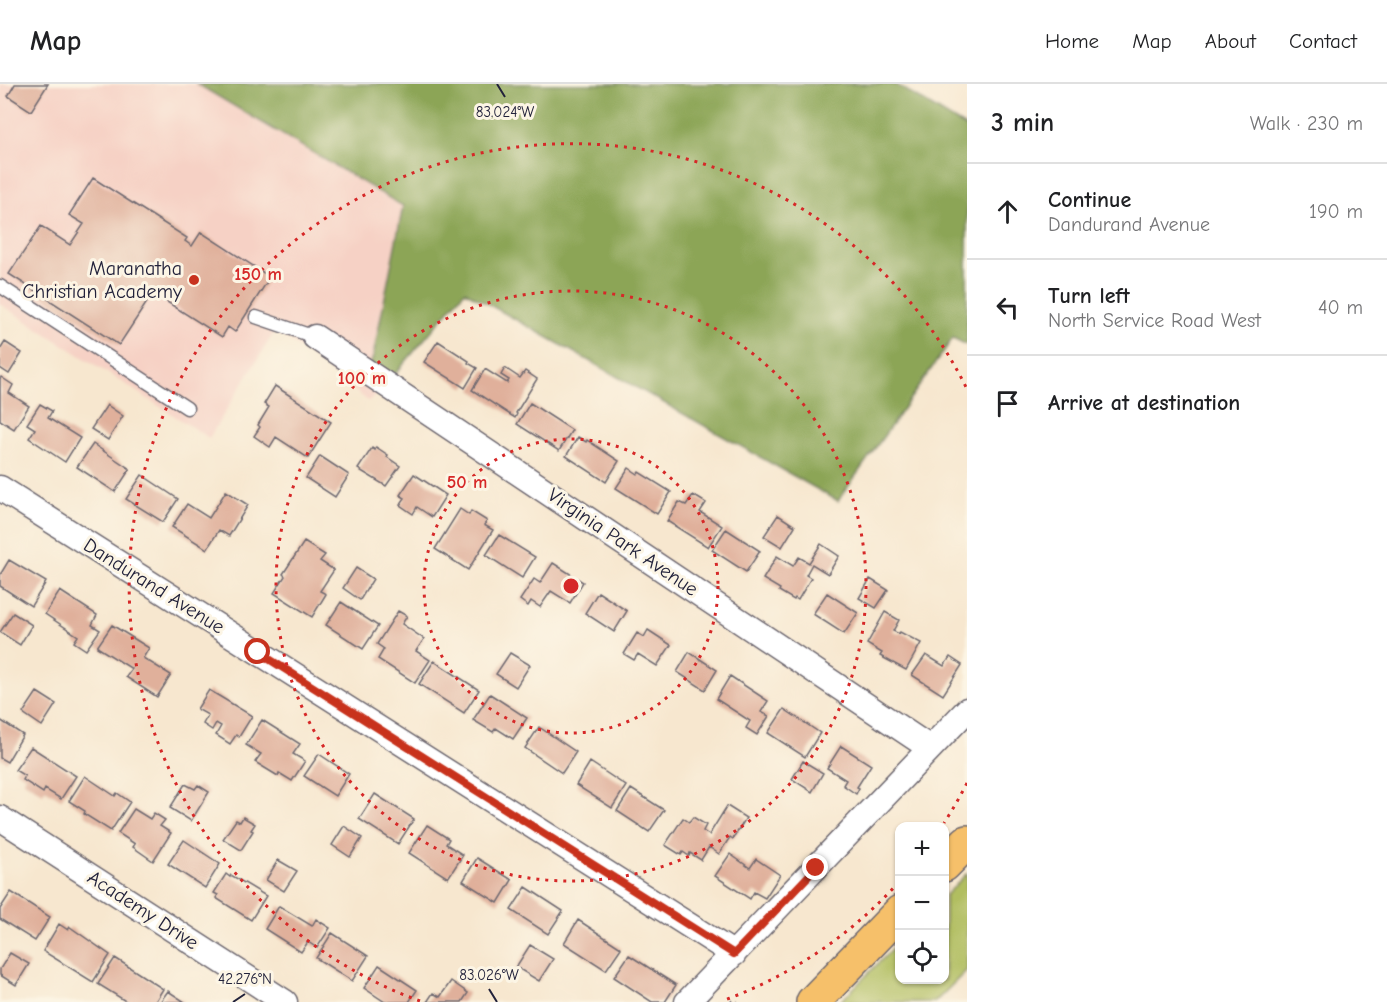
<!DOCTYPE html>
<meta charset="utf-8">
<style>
:root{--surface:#fff;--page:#f2f2f2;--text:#202124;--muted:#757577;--line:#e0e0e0}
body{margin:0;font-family:"Comic Neue",sans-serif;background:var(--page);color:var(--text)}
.controls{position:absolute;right:18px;bottom:18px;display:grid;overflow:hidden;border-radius:12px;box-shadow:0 2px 4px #0004}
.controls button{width:54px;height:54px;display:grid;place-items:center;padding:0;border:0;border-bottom:2px solid var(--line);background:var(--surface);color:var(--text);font:30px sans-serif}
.stop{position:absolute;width:18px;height:18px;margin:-14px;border:4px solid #c8321e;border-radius:50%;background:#fff}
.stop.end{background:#c8321e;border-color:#fff;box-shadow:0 2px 6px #0008}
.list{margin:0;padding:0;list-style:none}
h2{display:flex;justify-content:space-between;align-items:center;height:78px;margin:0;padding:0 24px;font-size:26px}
h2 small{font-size:20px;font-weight:400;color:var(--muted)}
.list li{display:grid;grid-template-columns:39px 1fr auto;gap:18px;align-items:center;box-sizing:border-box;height:96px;padding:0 24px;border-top:2px solid var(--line)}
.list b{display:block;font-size:22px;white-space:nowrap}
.list p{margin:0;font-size:20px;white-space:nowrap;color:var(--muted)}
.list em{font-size:20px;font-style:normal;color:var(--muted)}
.icon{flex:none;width:33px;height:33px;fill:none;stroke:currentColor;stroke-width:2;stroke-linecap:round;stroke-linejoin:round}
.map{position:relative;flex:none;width:967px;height:918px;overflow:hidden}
header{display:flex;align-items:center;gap:36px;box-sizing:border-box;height:84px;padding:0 30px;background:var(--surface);border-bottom:2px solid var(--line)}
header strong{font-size:28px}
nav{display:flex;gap:33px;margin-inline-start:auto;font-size:21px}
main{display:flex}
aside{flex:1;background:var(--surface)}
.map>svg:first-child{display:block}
.built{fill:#f6d1c5}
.green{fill:#b1be61;stroke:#6a704e;stroke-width:1.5}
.forest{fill:#8ca557;stroke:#576449;stroke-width:1.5}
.building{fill:#e0b09b}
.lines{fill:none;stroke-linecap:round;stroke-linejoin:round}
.lane-casing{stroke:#6d676f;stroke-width:15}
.street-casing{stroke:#6d676f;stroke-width:27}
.highway-casing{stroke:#6d676f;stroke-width:36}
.path{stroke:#6d676f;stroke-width:4;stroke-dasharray:1.5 4.5;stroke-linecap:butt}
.lane{stroke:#fff;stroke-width:12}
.street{stroke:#fff;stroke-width:24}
.highway{stroke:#f6c06b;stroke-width:33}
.route{stroke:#c8321e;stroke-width:8}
.ticks{fill:none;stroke:#22223b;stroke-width:2}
.ring{fill:none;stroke:#d62828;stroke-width:3;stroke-dasharray:3 6}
.poi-dot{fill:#c8321e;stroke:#fcf5e5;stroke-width:2}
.labels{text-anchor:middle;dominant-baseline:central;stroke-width:6;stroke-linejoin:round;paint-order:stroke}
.poi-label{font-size:20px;fill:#22223b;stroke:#fcf5e5;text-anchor:end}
.street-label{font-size:20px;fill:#22223b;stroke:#fcf5e5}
.ticks-label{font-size:15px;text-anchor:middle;fill:#22223b;stroke:#fcf5e5;stroke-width:6;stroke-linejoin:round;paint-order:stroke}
.centre{fill:#d62828;stroke:#fcf5e5;stroke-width:3}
.ring-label{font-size:18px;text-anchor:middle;font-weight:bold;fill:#d62828;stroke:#fcf5e5;stroke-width:6;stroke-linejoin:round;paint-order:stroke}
</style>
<header>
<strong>Map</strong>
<nav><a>Home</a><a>Map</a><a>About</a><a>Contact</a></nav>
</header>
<main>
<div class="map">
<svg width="967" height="918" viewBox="0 0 967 918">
<rect width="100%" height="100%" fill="#fcf5e5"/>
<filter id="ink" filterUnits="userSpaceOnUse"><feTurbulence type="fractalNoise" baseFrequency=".0167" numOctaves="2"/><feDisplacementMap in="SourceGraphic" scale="12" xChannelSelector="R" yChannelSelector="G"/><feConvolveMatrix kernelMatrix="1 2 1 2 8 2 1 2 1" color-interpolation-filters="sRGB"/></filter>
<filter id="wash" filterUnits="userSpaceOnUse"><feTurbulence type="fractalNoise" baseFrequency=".008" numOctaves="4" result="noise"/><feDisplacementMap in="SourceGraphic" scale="24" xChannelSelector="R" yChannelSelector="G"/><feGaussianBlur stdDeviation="1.35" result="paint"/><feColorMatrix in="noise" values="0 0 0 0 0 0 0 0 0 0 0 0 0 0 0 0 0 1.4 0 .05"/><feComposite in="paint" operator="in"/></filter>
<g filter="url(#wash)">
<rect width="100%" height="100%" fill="#f7e7cf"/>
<path class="built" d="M0,0H197L404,122L373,273L367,288L386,301L368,317L317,276L275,247L209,354L0,220Z"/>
<path class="green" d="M967,789V886L935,918H840L899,858L900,896H944L945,812Z"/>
<path class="forest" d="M197,0H895L967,44V261L953,254L838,417L465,207L386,301L367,289L373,273L403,122Z"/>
<g id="blocks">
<path class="building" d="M15,0H48L31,27L8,12Z
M93,94L187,154L185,157L192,162L201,148L270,193L235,248L228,243L222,253L153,209L119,261L9,190L41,142L70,161L84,140L69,131Z
M438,257L469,277L468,279L477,284L465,304L424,278Z
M5,258L22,269L9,290L0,284V266Z
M505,284L520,294L525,287L537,295L516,329L517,330L515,334L472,306L485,285L507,299L509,296L501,291Z
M1,293L13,301L9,309L29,322L14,345L0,336V295Z
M275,302L331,338L308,374L276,353L270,363L254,352L260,343L258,341L269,323L264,320Z
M530,319L572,346L559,367L517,340Z
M40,320L52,327L48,334L80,354L65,378L29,354L35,345L27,340Z
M107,321L123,332L108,356L91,345Z
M578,353L586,358L587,356L619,377L606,398L566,372Z
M93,360L130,385L115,408L77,383Z
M376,363L388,371L387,373L400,382L386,402L358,385L372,364L375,366Z
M320,372L349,391L335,413L306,394Z
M629,384L638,390L639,388L671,408L657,430L616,404Z
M414,390L446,411L432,433L417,423L413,430L400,421L405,414L400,411Z
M142,391L178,415L163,438L126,415Z
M226,407L248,421L229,452L219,446L207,465L172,443L187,420L209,434Z
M693,411L706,419L700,428L722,442L708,463L667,437L679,418L686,421Z
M460,425L469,431L471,427L487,437L484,441L493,446L468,486L435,465Z
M778,431L795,442L782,463L764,452Z
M726,445L760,467L746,488L712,466Z
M499,451L535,473L522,494L486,471Z
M304,458L325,471L320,477L334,486L320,507L326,510L312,533L274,509L285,492L283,490Z
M821,460L839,472L828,490L812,480L806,491L811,494L798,516L795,514L794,516L779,507L780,505L763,495L777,472L793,482L799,473L809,479Z
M9,476L46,498L31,522L0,502V491Z
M553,479L583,498L570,519L551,507L540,523L531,517L528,522L520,516L534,495L540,499Z
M356,484L373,495L360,516L343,504Z
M870,495L888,506L876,524L859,514Z
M60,507L97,531L92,541L100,546L86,566L74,558L78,552L45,530Z
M598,508L627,527L614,548L585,529Z
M827,509L858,529L844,550L813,530Z
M341,518L378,542L363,565L326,541Z
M398,527L407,532L402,540L424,555L416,567L430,576L415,599L378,575L384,565L377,560Z
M885,528L899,536L893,547L899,550L900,548L921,559L906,586L880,572L882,569L867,560Z
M13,529L32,541L20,561L0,548Z
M112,541L149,564L143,574L171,591L157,613L126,593L132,585L97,563Z
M648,546L671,561L657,582L638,570L634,576L624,570L637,549L644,553Z
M689,568L717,586L705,606L677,588Z
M510,569L530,581L516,603L496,590Z
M926,571L944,582L950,573L962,581L943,611L912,591Z
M434,577L479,606L464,629L419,600Z
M730,592L768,617L761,628L769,632L757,651L746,644L750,637L716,615Z
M209,606L252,632L239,653L236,651L230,660L216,651L221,642L216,639L212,646L203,640L208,631L197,625Z
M37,608L56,620L42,642L23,629Z
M490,610L527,634L513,655L496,644L493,648L473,636Z
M784,625L820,649L805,673L768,649Z
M0,636L23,651L7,678L0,674Z
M262,636L300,660L293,670L305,677L292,697L279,689L278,692L255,678L261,670L246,661Z
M539,643L576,668L562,689L525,664Z
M841,662L871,681L857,703L859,704L856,710L843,701L846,696L827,684Z
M31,663L76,692L61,715L45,705L43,709L23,696L25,692L15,686Z
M319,670L349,690L335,712L304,692Z
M803,677L823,689L812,708L792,695Z
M590,678L626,702L612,724L576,701Z
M85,692L115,712L117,709L130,718L111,747L84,730L85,727L69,717Z
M185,700L195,705L198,701L209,708L191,737L170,724Z
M631,705L664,726L649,748L617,727Z
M375,710L414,735L398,760L359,735Z
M727,722L746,734L733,755L730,753L719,770L709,763L701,776L690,769L689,772L683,768L681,771L665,761L683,734L689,738L693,733L706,741L703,747L709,751Z
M134,725L150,735L154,729L165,736L160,742L171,749L153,777L133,763L135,760L118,749Z
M243,733L255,740L251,746L253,747L241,766L223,755L236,736L240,738Z
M427,741L449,755L446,760L463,771L448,794L409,769Z
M344,742L362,754L350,773L332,761Z
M184,756L220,780L205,804L168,780Z
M730,770L750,784L756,775L780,791L765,814L754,808L750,815L715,792Z
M477,774L512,796L498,819L463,797Z
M278,776L297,787L284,807L266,796Z
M226,790L230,793L231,791L266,812L251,836L216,814L218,811L214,809Z
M526,803L563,827L548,850L511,826Z
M11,808L50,833L35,857L0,835V825Z
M279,822L312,842L316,835L330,844L317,864L308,858L301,868L265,845Z
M578,836L621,864L606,886L564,859Z
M59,840L68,846L70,843L110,871L93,898L43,867Z
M332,849L368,872L352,897L316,874Z
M530,861L553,875L539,897L516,883Z
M10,869L29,880L16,901L0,891V885Z
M629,871L676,901L665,918H652L614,893Z
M115,874L163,905L155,918H127L98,900Z
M379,881L417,906L409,918H385L364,904Z
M451,897L468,909L462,918H427L433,909L440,913Z
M168,907L185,918H160Z"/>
</g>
</g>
<g filter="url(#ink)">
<use href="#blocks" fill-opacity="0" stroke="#6d676f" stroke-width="1.5"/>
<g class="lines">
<g class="lane-casing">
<path id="lane" d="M0,202L187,324
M256,233L315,253"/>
</g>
<g class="street-casing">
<path id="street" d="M315,253L930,664
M0,404L734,870
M0,734L285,918
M687,918L967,626"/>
</g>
<g class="highway-casing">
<path id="highway" d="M944,781L967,758
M813,918L900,828"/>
</g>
<path class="path" d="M731,918L735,917L737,918"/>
<use href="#lane" class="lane"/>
<use href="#street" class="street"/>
<use href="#highway" class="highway"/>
</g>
</g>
<g class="lines" filter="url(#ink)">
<path class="route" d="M258,568L734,870L816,784"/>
</g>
<path class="ticks" d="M497,0L505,13M489,905L497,918M233,918L245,910"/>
<g class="ring">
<circle cx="571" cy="502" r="147"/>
<circle cx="571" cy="502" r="295"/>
<path d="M967 699A442 442 0 0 1 944 739M899 798A442 442 0 0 1 722 917M420 917A442 442 0 1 1 967 305"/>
</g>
<circle class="poi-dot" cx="194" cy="196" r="6"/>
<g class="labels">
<g class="poi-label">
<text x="182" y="184">Maranatha<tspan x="182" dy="23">Christian Academy</tspan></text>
</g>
<g class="street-label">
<text transform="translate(623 458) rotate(34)">Virginia Park Avenue</text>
<text transform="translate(154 502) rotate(32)">Dandurand Avenue</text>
<text transform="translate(143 826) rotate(33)">Academy Drive</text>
</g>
</g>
<g class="ticks-label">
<text x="505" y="33">83.024°W</text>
<text x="489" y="896">83.026°W</text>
<text x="245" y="900">42.276°N</text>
</g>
<circle cx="571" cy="502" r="9" class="centre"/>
<g class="ring-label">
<text x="258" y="196">150 m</text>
<text x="362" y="300">100 m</text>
<text x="467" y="404">50 m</text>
</g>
</svg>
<div class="controls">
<button>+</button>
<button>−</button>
<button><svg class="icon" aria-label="locate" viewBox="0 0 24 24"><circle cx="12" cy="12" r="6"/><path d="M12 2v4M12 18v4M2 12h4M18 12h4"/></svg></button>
</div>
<div class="stop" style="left:258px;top:568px"></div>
<div class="stop end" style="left:816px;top:784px"></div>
</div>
<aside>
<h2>3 min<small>Walk · 230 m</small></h2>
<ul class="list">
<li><svg class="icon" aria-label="ahead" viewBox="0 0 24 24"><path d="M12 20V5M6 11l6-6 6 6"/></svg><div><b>Continue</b><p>Dandurand Avenue</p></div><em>190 m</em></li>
<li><svg class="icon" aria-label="left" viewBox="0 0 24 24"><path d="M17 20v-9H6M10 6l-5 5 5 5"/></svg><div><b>Turn left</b><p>North Service Road West</p></div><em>40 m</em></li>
<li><svg class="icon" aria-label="arrive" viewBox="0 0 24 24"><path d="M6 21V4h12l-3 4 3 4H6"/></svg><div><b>Arrive at destination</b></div></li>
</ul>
</aside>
</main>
